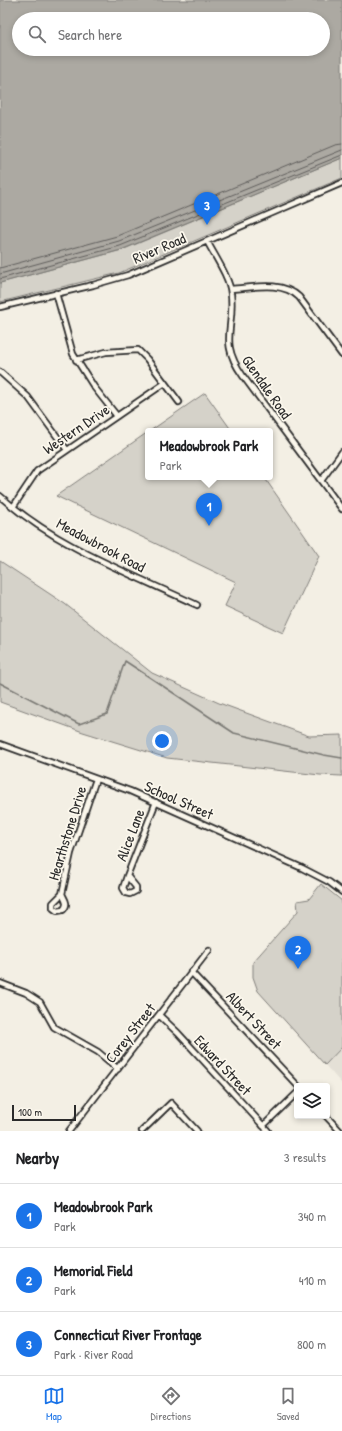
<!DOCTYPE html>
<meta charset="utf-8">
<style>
:root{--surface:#fff;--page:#f2f2f2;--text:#202124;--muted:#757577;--line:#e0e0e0;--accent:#1a73e8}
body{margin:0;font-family:"Patrick Hand",sans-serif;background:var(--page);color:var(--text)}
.controls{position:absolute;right:12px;bottom:12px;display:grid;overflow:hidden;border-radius:4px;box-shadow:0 2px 6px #0003}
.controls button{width:36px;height:36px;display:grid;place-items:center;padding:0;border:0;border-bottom:1px solid var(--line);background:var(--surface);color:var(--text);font:20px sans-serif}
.scale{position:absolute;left:12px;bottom:10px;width:64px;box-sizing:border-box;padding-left:4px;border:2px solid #2b2b2b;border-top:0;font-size:11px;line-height:14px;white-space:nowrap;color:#2b2b2b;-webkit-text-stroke:3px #fbf7ec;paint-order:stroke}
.you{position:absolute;left:162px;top:741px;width:14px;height:14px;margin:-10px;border:3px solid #fff;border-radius:50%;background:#1a73e8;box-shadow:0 0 0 6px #1a73e833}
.badge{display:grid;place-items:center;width:26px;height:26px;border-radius:50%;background:var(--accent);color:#fff;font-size:13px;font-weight:700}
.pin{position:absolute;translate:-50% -33px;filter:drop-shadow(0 1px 2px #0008)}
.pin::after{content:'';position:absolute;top:21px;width:14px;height:12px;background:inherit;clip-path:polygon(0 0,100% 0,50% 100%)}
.popup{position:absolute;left:145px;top:428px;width:128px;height:52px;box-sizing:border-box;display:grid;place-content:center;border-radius:4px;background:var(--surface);filter:drop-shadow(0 1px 3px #0005);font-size:13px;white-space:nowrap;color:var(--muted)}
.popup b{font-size:15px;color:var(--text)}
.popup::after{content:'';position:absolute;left:50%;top:100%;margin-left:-8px;border:8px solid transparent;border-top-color:var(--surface)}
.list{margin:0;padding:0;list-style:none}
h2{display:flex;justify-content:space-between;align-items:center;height:52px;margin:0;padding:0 16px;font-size:17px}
h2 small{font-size:13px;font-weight:400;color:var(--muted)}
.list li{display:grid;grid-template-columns:26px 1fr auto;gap:12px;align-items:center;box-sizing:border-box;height:64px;padding:0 16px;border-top:1px solid var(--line)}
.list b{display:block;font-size:15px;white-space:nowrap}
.list p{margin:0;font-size:13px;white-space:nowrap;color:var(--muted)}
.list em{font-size:13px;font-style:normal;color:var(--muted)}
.icon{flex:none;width:22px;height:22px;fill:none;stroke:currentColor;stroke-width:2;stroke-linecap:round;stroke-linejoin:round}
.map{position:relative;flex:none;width:342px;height:1131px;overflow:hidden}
.search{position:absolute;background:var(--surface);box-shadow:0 2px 6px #0003;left:12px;right:12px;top:12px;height:44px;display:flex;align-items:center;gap:10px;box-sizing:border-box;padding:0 14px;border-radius:22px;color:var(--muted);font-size:15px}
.sheet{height:244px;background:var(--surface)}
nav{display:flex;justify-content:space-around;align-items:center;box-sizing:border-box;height:56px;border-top:1px solid var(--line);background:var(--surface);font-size:11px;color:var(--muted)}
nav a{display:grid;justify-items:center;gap:2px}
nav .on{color:var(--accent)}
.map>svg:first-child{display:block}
.built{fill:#e4e0d6}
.green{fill:#d5d2c9;stroke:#807e7a}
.water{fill:#aca9a2;stroke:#787772;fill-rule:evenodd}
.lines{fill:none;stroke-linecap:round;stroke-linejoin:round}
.shore{stroke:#5f5d5b;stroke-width:1}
.stream{stroke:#787772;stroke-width:1.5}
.minor-casing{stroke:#2b2b2b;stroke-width:8}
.minor{stroke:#fbf7ec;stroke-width:4.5}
.labels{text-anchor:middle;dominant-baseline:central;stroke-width:3.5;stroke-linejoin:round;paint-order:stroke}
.street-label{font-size:15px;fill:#2b2b2b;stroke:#fbf7ec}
</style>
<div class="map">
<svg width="342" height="1131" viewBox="0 0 342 1131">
<rect width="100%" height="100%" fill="#f3efe4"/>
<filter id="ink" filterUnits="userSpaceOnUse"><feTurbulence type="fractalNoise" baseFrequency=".025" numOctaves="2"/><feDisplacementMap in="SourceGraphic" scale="8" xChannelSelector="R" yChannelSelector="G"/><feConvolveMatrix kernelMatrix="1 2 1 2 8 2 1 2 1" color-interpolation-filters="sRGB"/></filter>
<g filter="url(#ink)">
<path class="built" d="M342,1047V1084L325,1065Z"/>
<path class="green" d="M342,158V178L119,273L0,302V283L122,250Z
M205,393L232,431H150Z
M148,432V477H264L319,556L283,633L225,606L236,582L56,496Z
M0,561L65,604L152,673L219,703L309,736L342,735V776L320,775L167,758L83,732L0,702Z
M321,884L342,901V1047L325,1065L258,991L253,977V962L298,911L297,901L309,899Z"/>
<path class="water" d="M0,0H342V158L121,250L0,283ZM19,19H323V49H19Z"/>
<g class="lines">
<path class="shore" d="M0,268L117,236L335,145L342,144
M0,274L119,241L342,150
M0,279L120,246L342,155"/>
<path class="stream" d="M0,683L79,724L107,714L125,661L234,733L324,755L342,758"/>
<g class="minor-casing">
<path id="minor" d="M207,241C214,255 230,278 231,294C235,329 218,341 243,376L342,509
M231,289C252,288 281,280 299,297L342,355
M56,293L73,354L94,387L117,416
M0,307L93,285L128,275L342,183
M76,360L106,352L138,350L147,359L179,402
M0,372L28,397L67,450
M321,481L342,452
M0,496C57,547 129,573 197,605
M13,507L37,471L165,383
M0,744L130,791L302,868L329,882L342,892
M127,876L123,888L126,893L130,894L136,891V887L127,876L156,802
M62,894C65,900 69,904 63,910L57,911L53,908V903L62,894L71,853L96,779
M191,972L298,1086
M0,983L26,993L40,1002L54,1027L98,1052L118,1069
M159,1015L178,1033L268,1131
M326,1116L340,1131
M263,1126L297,1093
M69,1131L209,950
M142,1131L171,1103L197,1131"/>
</g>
<use href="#minor" class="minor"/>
</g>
</g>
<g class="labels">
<g class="street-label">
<text transform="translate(159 248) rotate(-23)">River Road</text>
<text transform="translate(267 387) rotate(55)">Glendale Road</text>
<text transform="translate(76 429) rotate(-34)">Western Drive</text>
<text transform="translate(101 545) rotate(28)">Meadowbrook Road</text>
<text transform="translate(179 800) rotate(24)">School Street</text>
<text transform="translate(67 833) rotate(-73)">Hearthstone Drive</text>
<text transform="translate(130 835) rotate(-69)">Alice Lane</text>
<text transform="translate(254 1020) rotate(47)">Albert Street</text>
<text transform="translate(130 1033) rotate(-52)">Corey Street</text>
<text transform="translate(223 1065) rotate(47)">Edward Street</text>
</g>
</g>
</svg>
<div class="controls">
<button><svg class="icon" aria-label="layers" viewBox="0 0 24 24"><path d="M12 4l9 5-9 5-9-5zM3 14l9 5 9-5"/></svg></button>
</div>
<div class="scale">100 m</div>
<div class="you"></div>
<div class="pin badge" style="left:209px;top:526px">1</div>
<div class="popup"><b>Meadowbrook Park</b>Park</div>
<div class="pin badge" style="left:298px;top:969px">2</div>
<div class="pin badge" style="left:207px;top:225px">3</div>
<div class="search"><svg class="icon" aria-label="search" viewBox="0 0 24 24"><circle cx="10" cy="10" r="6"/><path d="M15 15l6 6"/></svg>Search here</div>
</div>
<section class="sheet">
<h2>Nearby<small>3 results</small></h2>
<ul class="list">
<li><span class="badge">1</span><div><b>Meadowbrook Park</b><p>Park</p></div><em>340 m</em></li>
<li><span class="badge">2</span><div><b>Memorial Field</b><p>Park</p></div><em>410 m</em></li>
<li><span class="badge">3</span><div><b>Connecticut River Frontage</b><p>Park · River Road</p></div><em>800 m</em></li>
</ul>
</section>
<nav>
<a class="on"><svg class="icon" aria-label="map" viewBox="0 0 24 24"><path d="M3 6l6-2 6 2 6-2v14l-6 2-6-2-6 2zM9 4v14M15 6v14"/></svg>Map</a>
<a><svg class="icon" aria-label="directions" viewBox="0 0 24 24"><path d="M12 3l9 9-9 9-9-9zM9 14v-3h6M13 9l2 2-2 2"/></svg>Directions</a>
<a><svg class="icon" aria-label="saved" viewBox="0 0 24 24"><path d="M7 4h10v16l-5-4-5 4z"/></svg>Saved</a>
</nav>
